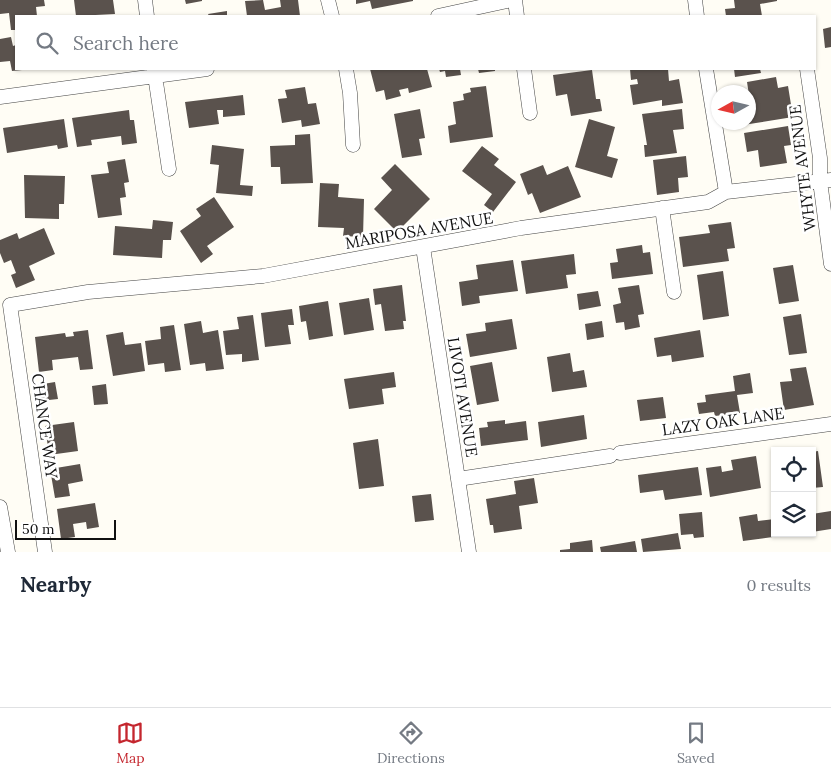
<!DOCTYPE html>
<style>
:root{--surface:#fff;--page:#f2f2f3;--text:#1f2937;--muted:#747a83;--line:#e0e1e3;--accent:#c4262e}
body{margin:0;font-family:Lora,serif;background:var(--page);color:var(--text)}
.controls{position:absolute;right:15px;bottom:15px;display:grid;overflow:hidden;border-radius:0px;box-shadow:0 1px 4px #0004}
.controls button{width:45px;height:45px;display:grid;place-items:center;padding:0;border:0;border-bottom:1px solid var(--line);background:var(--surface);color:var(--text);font:25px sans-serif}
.compass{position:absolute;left:711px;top:85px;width:45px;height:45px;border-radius:50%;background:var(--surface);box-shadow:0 1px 4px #0004;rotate:262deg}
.scale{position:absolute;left:15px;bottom:12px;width:101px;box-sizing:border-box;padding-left:5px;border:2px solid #111;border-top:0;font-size:14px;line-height:18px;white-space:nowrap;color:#111;-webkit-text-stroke:4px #fff;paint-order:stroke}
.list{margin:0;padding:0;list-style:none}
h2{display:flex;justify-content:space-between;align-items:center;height:65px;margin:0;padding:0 20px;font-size:21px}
h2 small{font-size:16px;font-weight:400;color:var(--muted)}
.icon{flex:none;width:28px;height:28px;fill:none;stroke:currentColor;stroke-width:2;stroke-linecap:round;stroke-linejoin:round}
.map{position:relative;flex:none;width:831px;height:552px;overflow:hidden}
.search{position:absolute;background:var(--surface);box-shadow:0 1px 4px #0004;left:15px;right:15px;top:15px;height:55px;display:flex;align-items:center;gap:12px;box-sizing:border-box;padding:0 18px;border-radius:0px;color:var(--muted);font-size:19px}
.sheet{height:155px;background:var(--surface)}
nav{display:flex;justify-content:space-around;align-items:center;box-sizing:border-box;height:70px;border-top:1px solid var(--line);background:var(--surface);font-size:14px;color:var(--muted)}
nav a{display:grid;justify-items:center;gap:2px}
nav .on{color:var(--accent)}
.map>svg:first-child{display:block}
.building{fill:#5a524d}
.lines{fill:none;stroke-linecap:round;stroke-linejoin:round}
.minor-casing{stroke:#444;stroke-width:15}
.minor{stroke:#fff;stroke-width:14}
.labels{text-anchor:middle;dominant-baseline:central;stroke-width:5;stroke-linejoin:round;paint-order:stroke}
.street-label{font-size:16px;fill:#111;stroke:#fff}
</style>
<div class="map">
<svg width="831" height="552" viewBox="0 0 831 552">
<rect width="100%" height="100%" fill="#fffdf5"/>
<path class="building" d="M0,0H44L45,6L36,7L37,16H16V30H11L9,13L0,14Z
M74,0H113L115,14L76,16Z
M185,0H202V1L186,4Z
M263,0L265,10L281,7L280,0H298L300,16H247L245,1Z
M356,0H413V1L372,9L370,1L356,4Z
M734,0H777V1L760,4L762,16H726L725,9L735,8Z
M227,11V16H209L208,14Z
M831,27V47L825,48L823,29Z
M11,37L13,46L16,45V69L22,70L12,71L10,61L0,62V39Z
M370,69H427L432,87L409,93L408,88L399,90L401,96L386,100L384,90L376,92Z
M439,69H460L461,75L446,77L445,71L440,72Z
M478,69H495V71L479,73Z
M630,69H668L669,81L679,79L683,103L662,106V100L633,105L630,85L638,84L637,79L631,80Z
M734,69H760L761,73L735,77Z
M592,70L596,99H600L602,111L571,116L567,94L556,96L553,75Z
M776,77L778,88L788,86L793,117L743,125L742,122H748V109L751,108L747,82Z
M486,86L493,137L450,143L448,126L456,124L453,102L464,100L463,94L471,92L470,88Z
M305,87L308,104L316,103L320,124L302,127L301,120L282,123L278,99L287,98L285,90Z
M243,95L245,115L223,117V110H217L219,124L189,128L185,102Z
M420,109L425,138L419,139L422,155L402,158L394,114Z
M682,109L684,129L673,130L677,153L645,157L644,145H647L642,114Z
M129,110L130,120H134L137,143L122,145L121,136L91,140L92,145L77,147L72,118Z
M64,119L68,147L58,149L57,145L7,153L3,128Z
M589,119L615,127L607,156L618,159L612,178L575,167Z
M788,126L791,145L784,146L787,163L760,167L758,150L747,152L744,133Z
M310,134L313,183L281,184L280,167H271L270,146L295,145V135Z
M212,145L244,149L240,185L253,186L252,196L216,193L219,165L210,164Z
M482,146L499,159L494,165L516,182L493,212L484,205L492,194L462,171Z
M686,156L688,177L678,178L679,192L657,195L653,160Z
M125,159L129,182L124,183L126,197L120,198L122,215L98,218L91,175L109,173L107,162Z
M395,164L430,199L397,232L374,209L392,190L381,178Z
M543,165L547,175L568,166L581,197L540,213L532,193L528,195L520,174Z
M24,175L65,176L64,204H59V219L25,218Z
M320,183L339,184L338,197L364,199L363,237L343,236L344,228L318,227Z
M214,197L234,227L207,246L213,254L201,263L180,231L201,216L196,209Z
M153,220L173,222L171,240H163L162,258L113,255L115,226L152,229Z
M731,222L735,248L727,249L729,261L683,267L679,237L710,233L708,225Z
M44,228L55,254L29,266L35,280L16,288L11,275L16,273L11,260L4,263L0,253V240L17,233L19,239Z
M642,245L643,253L650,252L653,274L612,279L610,263L618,262L616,249Z
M574,254L576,274L566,275L568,288L526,294L521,261Z
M513,260L518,291L479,296L480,303L462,306L459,282L478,279L476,265Z
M793,265L799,301L779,304L773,268Z
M723,271L729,316L703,320L697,275Z
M402,285L406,321H403L404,329L385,331L381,304L375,305L373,289Z
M639,285L644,314L638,315L640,327L625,330L624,322L616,323L613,305L621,303L618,288Z
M598,291L601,306L579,310L577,294Z
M369,298L374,330L344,335L339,303Z
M328,301L333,336L309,340L306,321L301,322L299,306Z
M292,309L294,325H288L291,344L265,347L261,313Z
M801,314L807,353L789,355L783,317Z
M253,315L259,360L242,362V354L226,355L223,331L239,329L237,317Z
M512,319L517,349L470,357L466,334L486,331L485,323Z
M201,321L203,333L218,330L224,369L206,371L205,363L190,365L184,324Z
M602,321L604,337L587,340L585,324Z
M174,325L181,370L165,372L164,363L148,365L145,341L161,339L160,327Z
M88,330L93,369L80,370L78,357L52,360L53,370L39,372L35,337L65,333L66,337L74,336L73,332Z
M700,330L704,357L672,362L671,355L657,357L654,338Z
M123,332L125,345L141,343L145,371L113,376L106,335Z
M570,353L573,372L584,370L587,387L552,392L547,357Z
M492,362L499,401L477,405L470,366Z
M806,367L814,405L784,410L780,382L792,381L790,369Z
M394,372L396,387L382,389L384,404L349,409L344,379Z
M750,373L753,393L737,395L740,413L715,416L714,412L699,414L697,403L706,402L705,395L735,391L733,376Z
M55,382L58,399L40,401L37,385Z
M106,384L108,404L94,405L92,386Z
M663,397L666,418L640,421L637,400Z
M584,415L587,439L541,447L538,422Z
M505,420V424L526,421L528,440L481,446L479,428L488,427L487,422Z
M74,422L78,451L49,455L45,426Z
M378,439L384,486L359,489L353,443Z
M801,447L802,451H787L786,450Z
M818,451L823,487L812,488V452Z
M756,456L761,488L710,497L706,468L721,466L722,472L733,470L731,460Z
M80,464L83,481L68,484L70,496L55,498L50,469Z
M698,467L702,495L665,500L663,490L640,493L638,475Z
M534,478L538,503L519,506L522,529L494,533L493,525H490L486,499L516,494L514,481Z
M431,494L434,520L415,522L412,496Z
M95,503L99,527L87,529L86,522L73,524L75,537L61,539L57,509Z
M831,511V529L812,532V514Z
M702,512L704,537L694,538L693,534L681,535L679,514Z
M757,514L758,521L775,519V533H779L780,536L743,541L739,517Z
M678,533L681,549L643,552L641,539Z
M592,540L593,552H560V550L570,549V543Z
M635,541L637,552H601L600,547Z"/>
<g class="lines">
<g class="minor-casing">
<path id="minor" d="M145,0L147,16
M328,0L332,16
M515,0L517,16
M695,0L697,16
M438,16L512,0
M154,69L169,169
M346,69L350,93L353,145
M524,69L530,113
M706,69L726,192
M807,69L820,158V181L831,264
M0,97L207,69
M662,208L674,292
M423,247L469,552
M620,453L831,424
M458,479L610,456
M0,507L8,552
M45,552L10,305L88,292L263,276L521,228L708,202L726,192L831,180"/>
</g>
<use href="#minor" class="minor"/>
</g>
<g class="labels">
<g class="street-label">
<text transform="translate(802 168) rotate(-97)">WHYTE AVENUE</text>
<text transform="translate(419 230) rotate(-10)">MARIPOSA AVENUE</text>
<text transform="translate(463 397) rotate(81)">LIVOTI AVENUE</text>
<text transform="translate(723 421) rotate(-8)">LAZY OAK LANE</text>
<text transform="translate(45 426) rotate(82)">CHANCE WAY</text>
</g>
</g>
</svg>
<div class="controls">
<button><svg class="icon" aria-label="locate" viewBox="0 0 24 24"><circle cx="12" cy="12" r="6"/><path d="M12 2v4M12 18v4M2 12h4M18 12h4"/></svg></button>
<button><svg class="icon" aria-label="layers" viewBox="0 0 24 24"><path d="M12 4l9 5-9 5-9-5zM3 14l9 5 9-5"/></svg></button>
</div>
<svg class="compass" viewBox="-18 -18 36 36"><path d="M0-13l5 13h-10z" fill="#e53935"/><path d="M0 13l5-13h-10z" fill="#747a83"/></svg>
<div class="scale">50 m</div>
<div class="search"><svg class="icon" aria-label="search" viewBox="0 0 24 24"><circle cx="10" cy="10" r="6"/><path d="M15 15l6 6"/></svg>Search here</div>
</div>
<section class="sheet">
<h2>Nearby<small>0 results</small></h2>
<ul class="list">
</ul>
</section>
<nav>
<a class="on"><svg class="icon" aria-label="map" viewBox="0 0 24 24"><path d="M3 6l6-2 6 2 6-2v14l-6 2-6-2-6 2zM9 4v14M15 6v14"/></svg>Map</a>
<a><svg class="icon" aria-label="directions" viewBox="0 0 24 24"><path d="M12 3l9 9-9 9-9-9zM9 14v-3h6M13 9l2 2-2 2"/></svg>Directions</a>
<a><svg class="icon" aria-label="saved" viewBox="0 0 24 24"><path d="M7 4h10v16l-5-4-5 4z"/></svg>Saved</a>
</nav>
